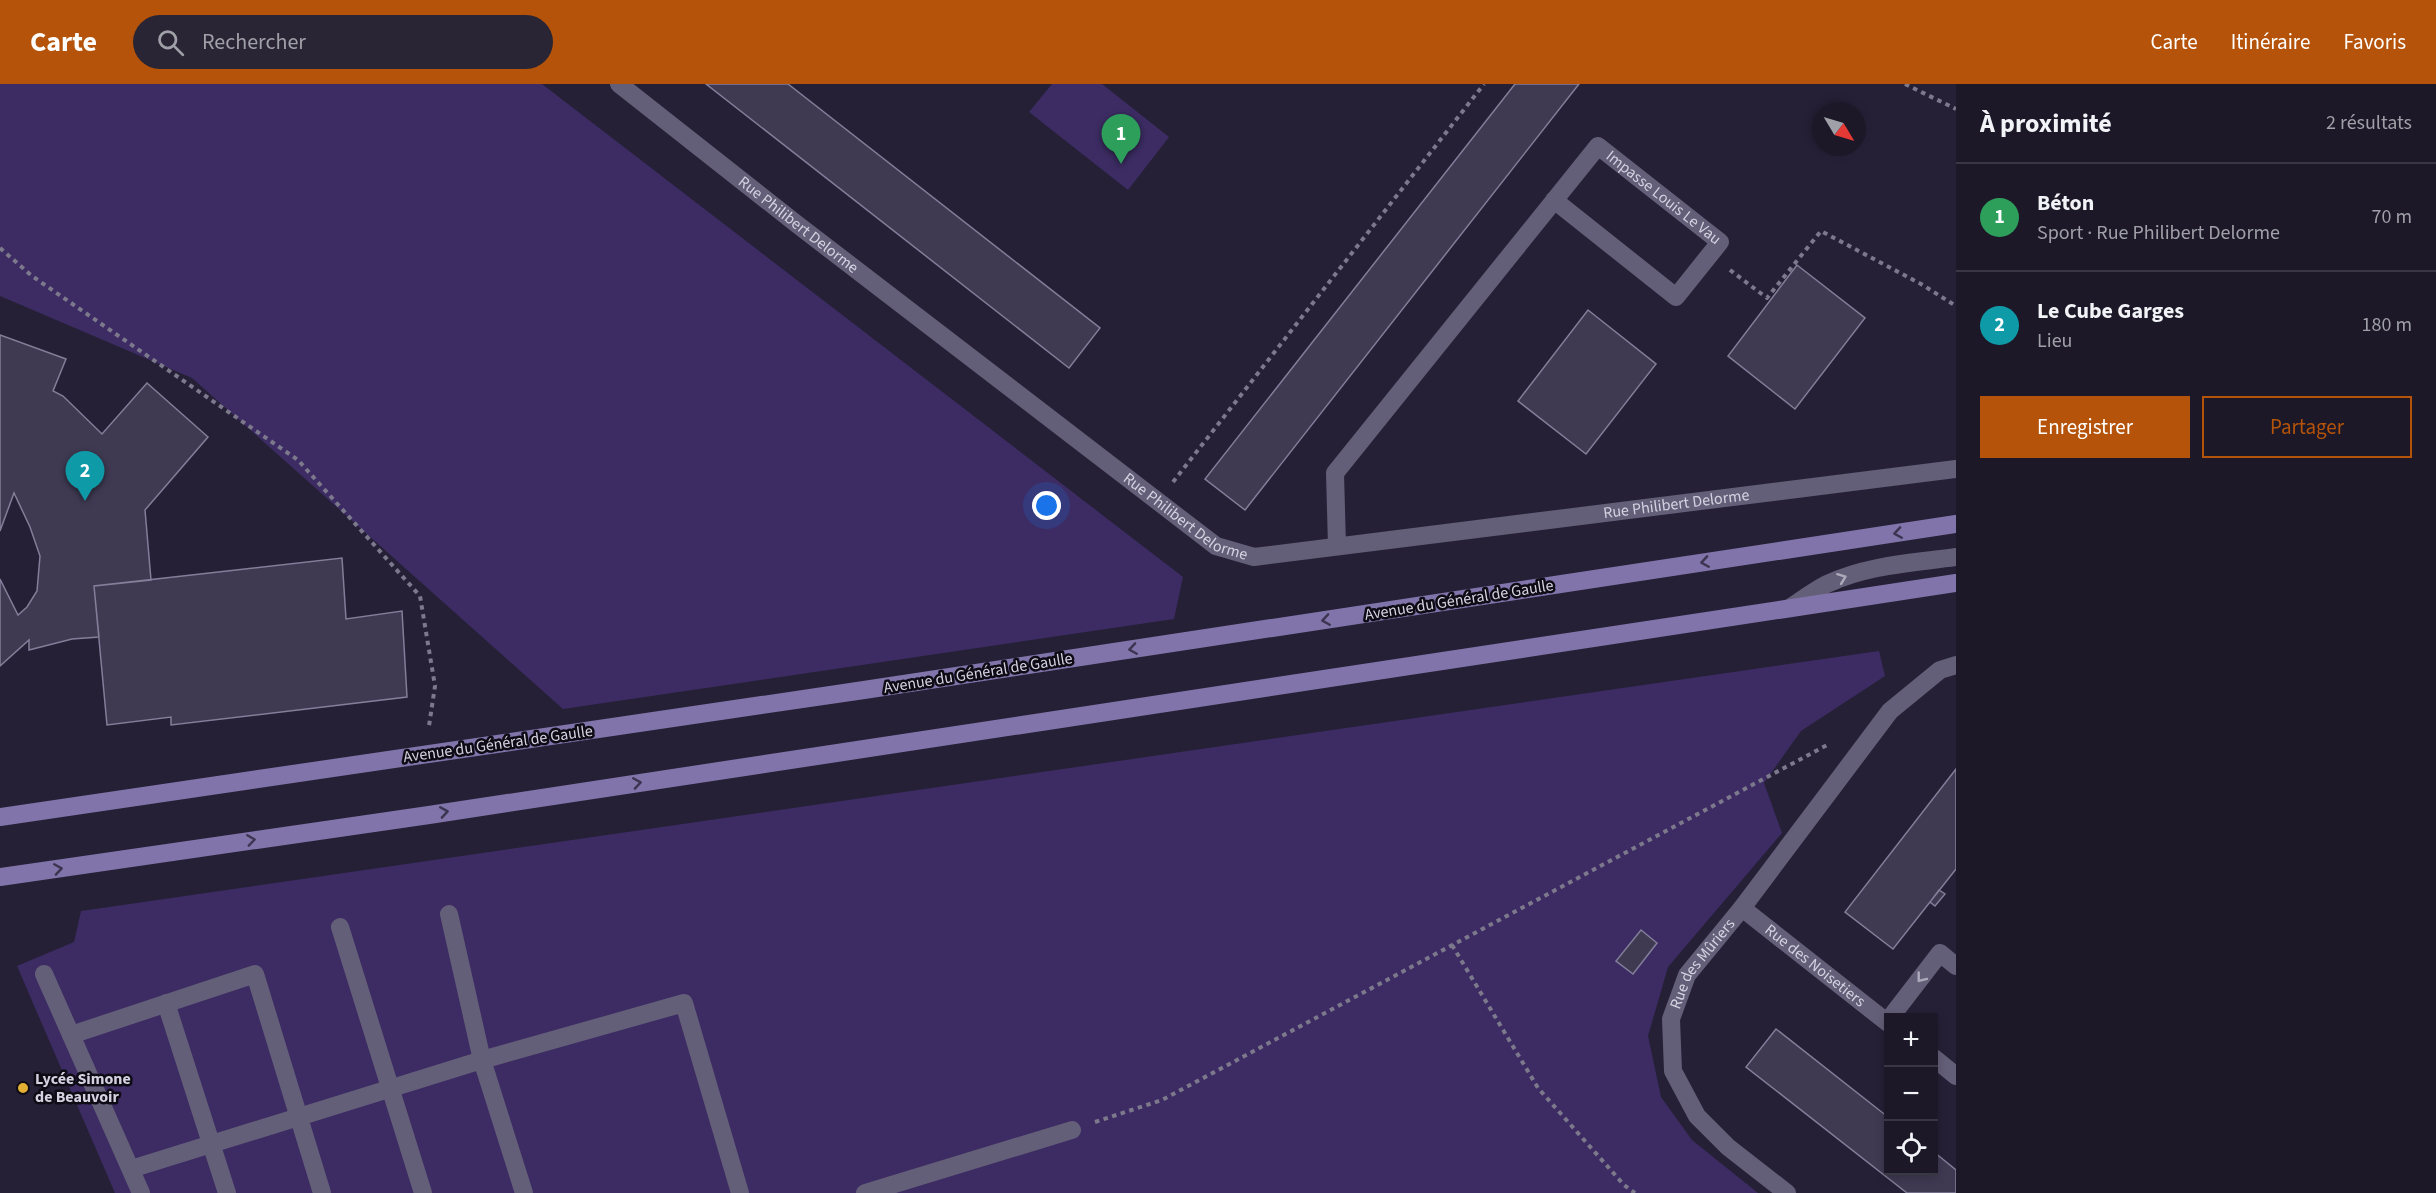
<!DOCTYPE html>
<html lang="fr">
<meta charset="utf-8">
<style>
:root{--surface:#1c1828;--page:#292534;--text:#f1f3f6;--muted:#a0a0a8;--line:#3a3745;--accent:#b45309}
body{margin:0;font-family:"Source Sans 3",sans-serif;background:var(--page);color:var(--text)}
.controls{position:absolute;right:18px;bottom:18px;display:grid;overflow:hidden;border-radius:0px;box-shadow:0 3px 9px #0003}
.controls button{width:54px;height:54px;display:grid;place-items:center;padding:0;border:0;border-bottom:2px solid var(--line);background:var(--surface);color:var(--text);font:30px sans-serif}
.compass{position:absolute;left:1812px;top:18px;width:54px;height:54px;border-radius:50%;background:var(--surface);box-shadow:0 3px 9px #0003;rotate:128deg}
.you{position:absolute;left:1047px;top:422px;width:21px;height:21px;margin:-15px;border:4px solid #fff;border-radius:50%;background:#1a73e8;box-shadow:0 0 0 9px #1a73e833}
.badge{display:grid;place-items:center;width:39px;height:39px;border-radius:50%;background:var(--accent);color:#fff;font-size:20px;font-weight:700}
.pin{position:absolute;translate:-50% -50px;filter:drop-shadow(0 2px 3px #0008)}
.pin::after{content:'';position:absolute;top:32px;width:21px;height:18px;background:inherit;clip-path:polygon(0 0,100% 0,50% 100%)}
.list{margin:0;padding:0;list-style:none}
h2{display:flex;justify-content:space-between;align-items:center;height:78px;margin:0;padding:0 24px;font-size:26px}
h2 small{font-size:20px;font-weight:400;color:var(--muted)}
.list li{display:grid;grid-template-columns:39px 1fr auto;gap:18px;align-items:center;box-sizing:border-box;height:108px;padding:0 24px;border-top:2px solid var(--line)}
.list b{display:block;font-size:22px;white-space:nowrap}
.list p{margin:0;font-size:20px;white-space:nowrap;color:var(--muted)}
.list em{font-size:20px;font-style:normal;color:var(--muted)}
.actions{display:flex;gap:12px;padding:18px 24px}
.actions a{flex:1;padding:14px 0;border:2px solid var(--accent);border-radius:0px;text-align:center;font-size:21px;color:var(--accent)}
.actions .main{background:var(--accent);color:#fff}
.icon{flex:none;width:33px;height:33px;fill:none;stroke:currentColor;stroke-width:2;stroke-linecap:round;stroke-linejoin:round}
.map{position:relative;flex:none;width:1956px;height:1109px;overflow:hidden}
header{display:flex;align-items:center;gap:36px;box-sizing:border-box;height:84px;padding:0 30px;background:var(--accent);color:#fff}
header strong{font-size:28px}
nav{display:flex;gap:33px;margin-inline-start:auto;font-size:21px}
.search{width:420px;height:54px;background:var(--page);display:flex;align-items:center;gap:15px;box-sizing:border-box;padding:0 21px;border-radius:33px;color:var(--muted);font-size:22px}
main{display:flex}
aside{flex:1;background:var(--surface)}
.map>svg:first-child{display:block}
.green{fill:#3c2c63}
.building{fill:#3f3a52;stroke:#837e99;stroke-width:1.5}
.lines{fill:none;stroke-linecap:round;stroke-linejoin:round}
.path{stroke:#7d798c;stroke-width:4;stroke-dasharray:4.5 4.5;stroke-linecap:butt}
.lane{stroke:#645f78;stroke-width:18}
.street{stroke:#645f78;stroke-width:18}
.primary{stroke:#8074aa;stroke-width:18}
.oneway{stroke:#3c3551}
.oneway2{stroke:#adaabc}
.poi-dot{fill:#e3ae34;stroke:#0e0b15;stroke-width:2}
.labels{text-anchor:middle;dominant-baseline:central;stroke-width:5;stroke-linejoin:round;paint-order:stroke}
.street-label{font-size:16px;fill:#d4d2e1;stroke:#0e0b15}
.poi-label{font-size:16px;font-weight:bold;fill:#d4d2e1;stroke:#0e0b15;text-anchor:start}
</style>
<header>
<strong>Carte</strong>
<div class="search"><svg class="icon" aria-label="search" viewBox="0 0 24 24"><circle cx="10" cy="10" r="6"/><path d="M15 15l6 6"/></svg>Rechercher</div>
<nav><a>Carte</a><a>Itinéraire</a><a>Favoris</a></nav>
</header>
<main>
<div class="map">
<svg width="1956" height="1109" viewBox="0 0 1956 1109">
<rect width="100%" height="100%" fill="#252036"/>
<path class="green" d="M0,0H542L1183,493L1174,535L563,625L192,294L0,212Z
M1052,0H1102L1169,53L1128,106L1029,28Z
M1879,567L1885,592L1801,647L1764,699L1782,749L1668,883L1648,952L1661,1013L1692,1056L1758,1109H115L17,882L74,858L81,827Z"/>
<path class="building" d="M706,0H788L1100,244L1069,284Z
M1515,0H1579L1245,426L1205,395Z
M1797,181L1865,234L1795,325L1728,272Z
M1588,226L1656,280L1586,370L1518,317Z
M0,251L66,275L53,307L63,312L102,350L147,299L208,353L145,426L151,496L94,502L99,553L72,555L29,566V556L0,582V495L18,531L27,523L37,507L40,472L30,443L14,409L0,447Z
M342,474L346,535L402,527L407,613L171,641V633L107,641L94,502Z
M1956,685V785L1893,865L1845,828Z
M1939,806L1945,810L1935,822L1930,818Z
M1641,846L1657,859L1633,890L1616,877Z
M1776,945L1888,1033V1086H1934V1068L1956,1086V1109H1907L1746,983Z"/>
<g class="lines">
<path class="path" d="M1905,0L1956,25
M0,164L32,192L298,376L420,512L435,602L429,642
M1730,186L1767,214L1821,147L1921,200L1956,222
M1173,398L1484,0
M1452,861L1538,1004L1624,1101L1635,1109
M1095,1038L1162,1016L1829,660"/>
<g class="lane">
<path id="s1" d="M1742,824L1888,939"/>
<path d="M449,830L482,976L524,1109"/>
<path d="M340,843L423,1109"/>
<path d="M44,890L141,1109"/>
<path d="M166,919L227,1109"/>
<path d="M1890,934L1940,869L1956,882"/>
<path d="M71,951L255,890L322,1109"/>
<path d="M1934,974L1956,992"/>
<path d="M131,1085L482,976L684,919L740,1109"/>
<path d="M865,1109L1072,1046"/>
</g>
<g class="street">
<path id="s2" d="M619,0L798,141L1216,462L1254,473L1956,385"/>
<path id="s3" d="M1337,462L1335,389L1598,62L1720,158L1676,213L1554,116"/>
<path d="M1791,523C1803,515 1815,506 1827,500C1867,481 1913,479 1956,473"/>
<path id="s4" d="M1787,1109L1728,1063L1697,1032L1673,987L1671,935L1687,891L1742,824L1890,627L1940,586L1956,581"/>
</g>
<path class="primary" d="M0,733L864,606L1956,440
M0,793L429,731L1956,499"/>
</g>
<defs><path id="oneway-chevron" d="M-2-3.5L2.5 0L-2 3.5" fill="none" stroke-width="1.6" stroke-linecap="round" stroke-linejoin="round" transform="scale(1.5)"/></defs>
<g class="oneway">
<use href="#oneway-chevron" transform="translate(1898 449) rotate(171)"/>
<use href="#oneway-chevron" transform="translate(1705 478) rotate(171)"/>
<use href="#oneway-chevron" transform="translate(1326 536) rotate(171)"/>
<use href="#oneway-chevron" transform="translate(1133 565) rotate(171)"/>
<use href="#oneway-chevron" transform="translate(637 699) rotate(-9)"/>
<use href="#oneway-chevron" transform="translate(444 728) rotate(-9)"/>
<use href="#oneway-chevron" transform="translate(251 756) rotate(-8)"/>
<use href="#oneway-chevron" transform="translate(58 785) rotate(-9)"/>
</g>
<g class="oneway2">
<use href="#oneway-chevron" transform="translate(1842 494) rotate(-21)"/>
<use href="#oneway-chevron" transform="translate(1921 894) rotate(128)"/>
</g>
<circle class="poi-dot" cx="23" cy="1004" r="6"/>
<g class="labels">
<g class="street-label">
<text stroke="none"><textPath href="#s3" startOffset="576">Impasse Louis Le Vau</textPath></text>
<text stroke="none"><textPath href="#s2" startOffset="228">Rue Philibert Delorme</textPath></text>
<text stroke="none"><textPath href="#s2" startOffset="1220">Rue Philibert Delorme</textPath></text>
<text stroke="none"><textPath href="#s2" startOffset="714">Rue Philibert Delorme</textPath></text>
<text transform="translate(1459 516) rotate(-9)">Avenue du Général de Gaulle</text>
<text transform="translate(978 589) rotate(-9)">Avenue du Général de Gaulle</text>
<text transform="translate(498 660) rotate(-8)">Avenue du Général de Gaulle</text>
<text stroke="none"><textPath href="#s4" startOffset="286">Rue des Mûriers</textPath></text>
<text stroke="none"><textPath href="#s1" startOffset="93">Rue des Noisetiers</textPath></text>
</g>
<g class="poi-label">
<text x="35" y="995">Lycée Simone<tspan x="35" dy="18">de Beauvoir</tspan></text>
</g>
</g>
</svg>
<div class="controls">
<button>+</button>
<button>−</button>
<button><svg class="icon" aria-label="locate" viewBox="0 0 24 24"><circle cx="12" cy="12" r="6"/><path d="M12 2v4M12 18v4M2 12h4M18 12h4"/></svg></button>
</div>
<svg class="compass" viewBox="-18 -18 36 36"><path d="M0-13l5 13h-10z" fill="#e53935"/><path d="M0 13l5-13h-10z" fill="#a0a0a8"/></svg>
<div class="you"></div>
<div class="pin badge" style="left:1121px;top:80px;background:#2e9e5b">1</div>
<div class="pin badge" style="left:85px;top:417px;background:#0f9aa8">2</div>
</div>
<aside>
<h2>À proximité<small>2 résultats</small></h2>
<ul class="list">
<li><span class="badge" style="background:#2e9e5b">1</span><div><b>Béton</b><p>Sport · Rue Philibert Delorme</p></div><em>70 m</em></li>
<li><span class="badge" style="background:#0f9aa8">2</span><div><b>Le Cube Garges</b><p>Lieu</p></div><em>180 m</em></li>
</ul>
<div class="actions"><a class="main">Enregistrer</a><a>Partager</a></div>
</aside>
</main>
